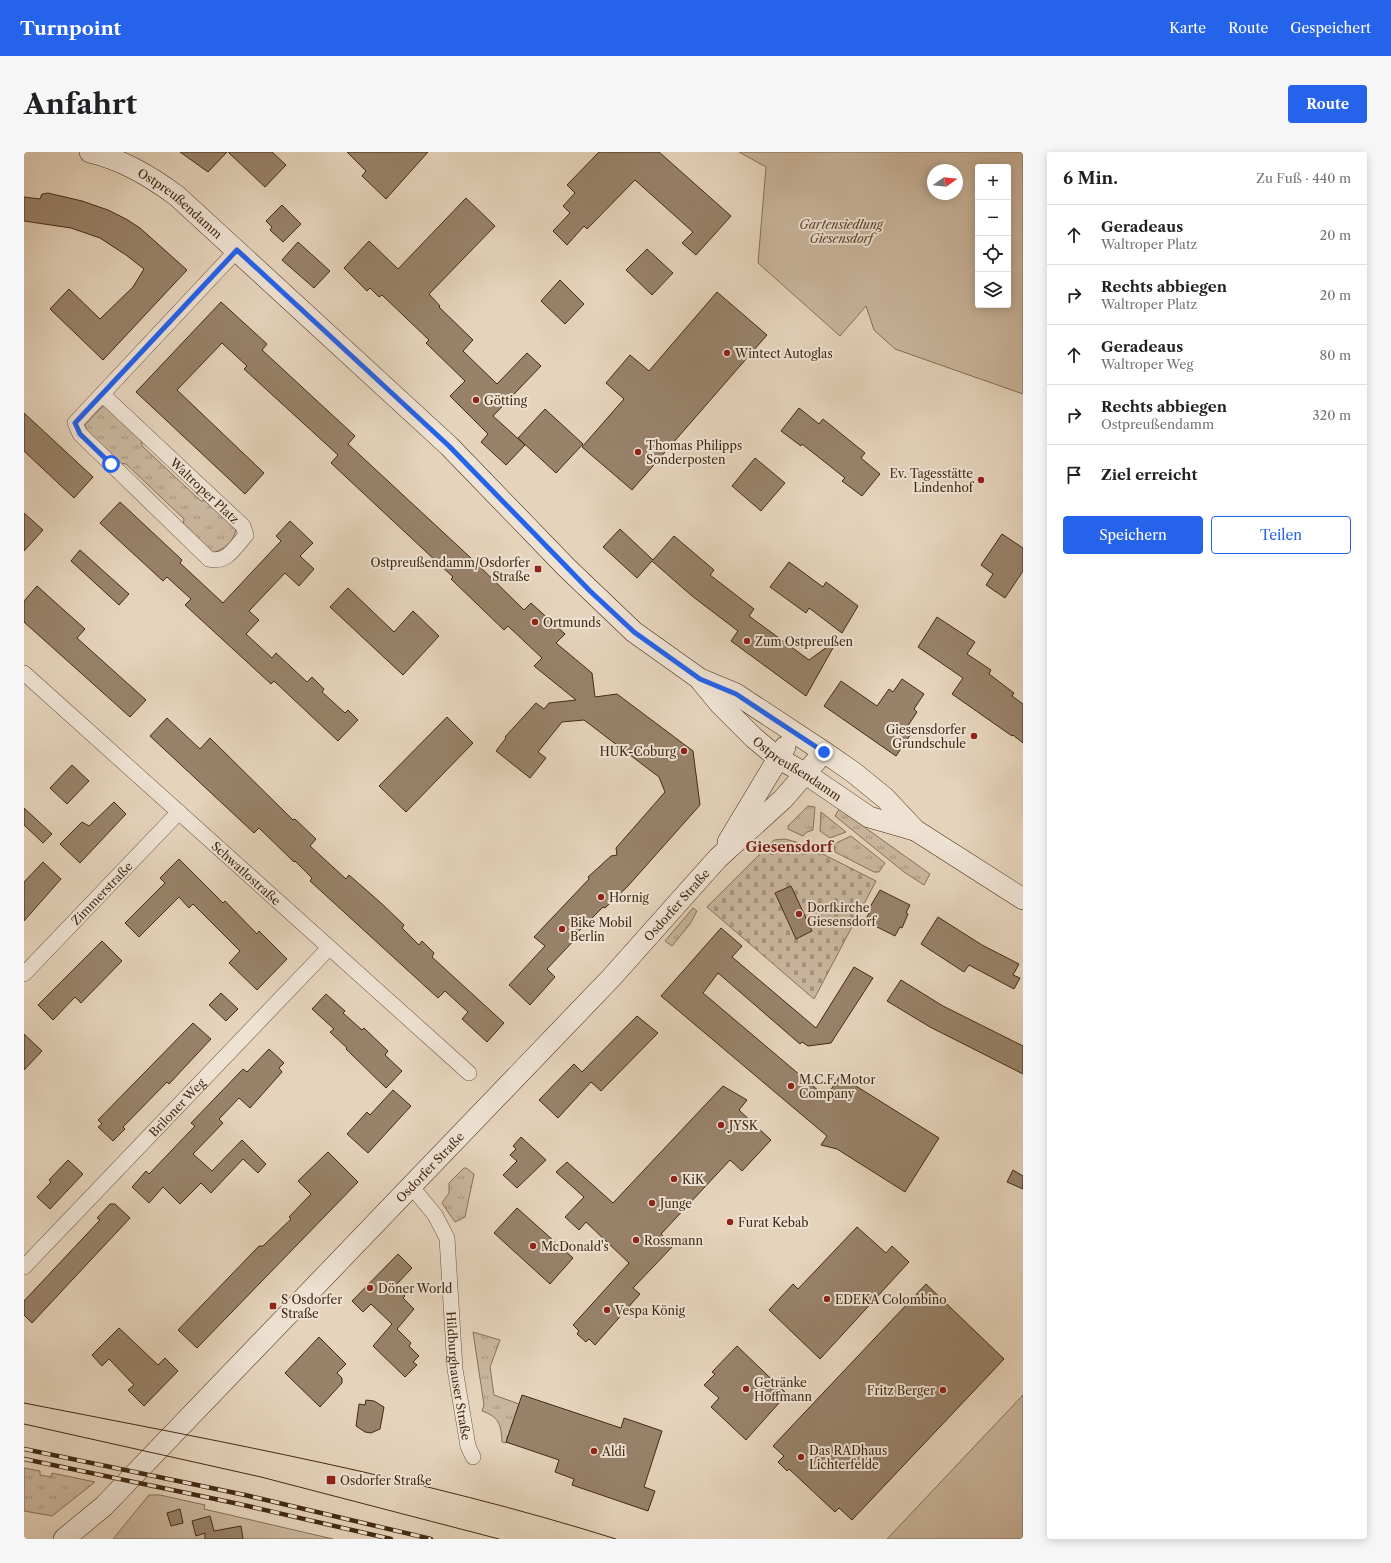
<!DOCTYPE html>
<html lang="de">
<meta charset="utf-8">
<style>
:root{--surface:#fff;--page:#f6f6f6;--text:#202124;--muted:#757577;--line:#e0e0e0;--accent:#2563eb}
body{margin:0;font-family:"Libre Caslon Text",serif;background:var(--page);color:var(--text)}
.controls{position:absolute;right:12px;top:12px;display:grid;overflow:hidden;border-radius:4px;box-shadow:0 2px 10px #0003}
.controls button{width:36px;height:36px;display:grid;place-items:center;padding:0;border:0;border-bottom:1px solid var(--line);background:var(--surface);color:var(--text);font:20px sans-serif}
.compass{position:absolute;left:903px;top:12px;width:36px;height:36px;border-radius:50%;background:var(--surface);box-shadow:0 2px 10px #0003;rotate:76deg}
.stop{position:absolute;width:12px;height:12px;margin:-9px;border:3px solid #2563eb;border-radius:50%;background:#fff}
.stop.end{background:#2563eb;border-color:#fff;box-shadow:0 1px 4px #0008}
.list{margin:0;padding:0;list-style:none}
h2{display:flex;justify-content:space-between;align-items:center;height:52px;margin:0;padding:0 16px;font-size:17px}
h2 small{font-size:13px;font-weight:400;color:var(--muted)}
.list li{display:grid;grid-template-columns:26px 1fr auto;gap:12px;align-items:center;box-sizing:border-box;height:60px;padding:0 16px;border-top:1px solid var(--line)}
.list b{display:block;font-size:15px;white-space:nowrap}
.list p{margin:0;font-size:13px;white-space:nowrap;color:var(--muted)}
.list em{font-size:13px;font-style:normal;color:var(--muted)}
.actions{display:flex;gap:8px;padding:12px 16px}
.actions a{flex:1;padding:9px 0;border:1px solid var(--accent);border-radius:4px;text-align:center;font-size:14px;color:var(--accent)}
.actions .main{background:var(--accent);color:#fff}
.icon{flex:none;width:22px;height:22px;fill:none;stroke:currentColor;stroke-width:2;stroke-linecap:round;stroke-linejoin:round}
.map{position:relative;flex:none;width:999px;height:1387px;overflow:hidden;border-radius:4px}
header{display:flex;align-items:center;gap:24px;box-sizing:border-box;height:56px;padding:0 20px;background:var(--accent);color:#fff}
header strong{font-size:19px}
nav{display:flex;gap:22px;margin-inline-start:auto;font-size:14px}
.intro{display:flex;align-items:center;justify-content:space-between;box-sizing:border-box;height:96px;padding:0 24px}
h1{margin:0;font-size:28px}
.button{padding:10px 18px;border-radius:4px;background:var(--accent);color:#fff;font-size:14px;font-weight:700}
main{display:flex;gap:24px;padding:0 24px}
aside{flex:1;background:var(--surface);border-radius:4px;box-shadow:0 2px 10px #0003}
.map>svg:first-child{display:block}
.grass{fill:url(#grass-tufts);stroke:#877058}
.cemetery{fill:url(#cemetery-stones);stroke:#877058}
.green{fill:#cab69e;stroke:#877058;fill-rule:evenodd}
.building{fill:#98826a;stroke:#442a13}
.lines{fill:none;stroke-linecap:round;stroke-linejoin:round}
.street-casing{stroke:#6c543d;stroke-width:16}
.secondary-casing{stroke:#442a13;stroke-width:22}
.street{stroke:#eee2d3;stroke-width:15}
.secondary{stroke:#eee2d3;stroke-width:21}
.tram{stroke:#442a13;stroke-width:1}
.rail-casing{stroke:#442a13;stroke-width:4.5}
.rail{stroke:#eee2d3;stroke-width:3;stroke-dasharray:9;stroke-linecap:butt}
.route{stroke:#2563eb;stroke-width:5}
.poi-dot{fill:#8f2418;stroke:#eee2d3;stroke-width:1.5}
.labels{text-anchor:middle;dominant-baseline:central;stroke-width:4;stroke-linejoin:round;paint-order:stroke}
.street-label{font-size:12px;fill:#442a13;stroke:#eee2d3}
.park-label{font-size:12px;font-style:italic;fill:#5f462f;stroke:#eee2d3}
.poi-label{font-size:12px;fill:#442a13;stroke:#eee2d3;text-anchor:start}
.quarter-label{font-size:14px;font-weight:bold;fill:#7a1f14;stroke:#eee2d3}
</style>
<header>
<strong>Turnpoint</strong>
<nav><a>Karte</a><a>Route</a><a>Gespeichert</a></nav>
</header>
<div class="intro"><h1>Anfahrt</h1><a class="button">Route</a></div>
<main>
<div class="map">
<svg width="999" height="1387" viewBox="0 0 999 1387">
<defs>
<pattern id="grass-tufts" width="24" height="20" patternUnits="userSpaceOnUse"><rect width="24" height="20" fill="#cab69e"/><path d="M3 7l-1-3M5 7V3M7 7l1-3M15 17l-1-3M17 17v-4M19 17l1-3" fill="none" stroke="#a69480"/></pattern>
<pattern id="cemetery-stones" width="16" height="16" patternUnits="userSpaceOnUse"><rect width="16" height="16" fill="#cab69e"/><path d="M2 7V4a2 2 0 0 1 4 0v3zM10 15v-3a2 2 0 0 1 4 0v3z" fill="#a69480"/></pattern>
</defs>
<rect width="100%" height="100%" fill="#e5d3bb"/>
<filter id="stains"><feTurbulence type="fractalNoise" baseFrequency=".005" numOctaves="4"/><feColorMatrix values="0 0 0 0 .2 0 0 0 0 .09 0 0 0 0 .02 0 0 0 .5 -.17"/></filter>
<radialGradient id="worn" r=".72"><stop offset=".6" stop-color="#630" stop-opacity="0"/><stop offset="1" stop-color="#630" stop-opacity=".3"/></radialGradient>
<path class="grass" d="M80,254L117,285L118,294L177,349L186,348L212,376C211,389 199,399 187,401L159,375L160,367L102,312L93,311L61,278V273L77,256Z
M784,654L791,655L789,678L783,680L779,684L764,677V674Z
M815,657L906,722L900,733L880,720L811,664Z
M797,660L822,680L806,686L796,679Z
M827,684L861,711L855,720H850L811,700L810,692Z
M669,756L673,759L666,772L648,794L641,789Z
M440,1016H442L450,1022L441,1065L431,1070L418,1051L425,1041V1031Z
M449,1180L476,1188L466,1215L470,1243L495,1252L482,1291L478,1290C477,1272 475,1265 458,1259L460,1253Z
M0,1316L16,1319V1323L27,1325L28,1321L71,1330L28,1364L0,1359Z"/>
<path class="cemetery" d="M761,687L779,692L852,729L790,847L683,755L750,688Z"/>
<path class="green" d="M715,0H999V242L871,197L850,178L842,154L816,184L734,111L742,15ZM954,15H984V153H954ZM909,18H933V42H909Z
M999,1243V1387H863Z
M125,1343H136L181,1353L180,1357L309,1387H89Z"/>
<path class="building" d="M156,0H203L184,20Z
M204,0H248L262,13L241,35Z
M323,0H404L362,47L338,24L342,19Z
M575,0H635L707,64L672,103L658,91L669,80L611,28L563,77L560,74L543,93L529,79L546,61L539,54L551,41L543,33Z
M24,41L58,49L84,58L102,67L116,76L163,118L79,208L26,157L45,137L76,167L109,135L120,117L102,103L76,86L47,76L0,69V45L16,47L18,42Z
M442,46L471,74L405,142L416,154L415,155L449,188L439,199L473,232L503,201L517,214L469,264L501,293L482,313L457,290L464,282L426,244L441,229L402,191L405,188L358,143L355,145L346,136L343,139L320,116L345,89L374,117Z
M258,53L277,72L259,90L246,78L248,75L242,69Z
M274,90L306,119L290,136L258,108Z
M623,97L649,121L628,143L602,118Z
M536,128L560,152L541,172L517,149Z
M693,140L743,183L608,338L558,295L600,247L582,231L606,203L625,219Z
M197,150L243,192L238,198L331,284L324,292L448,407L500,458L507,451L541,482L532,491L568,521L571,545L593,542L669,599L676,653L604,734L581,756L579,755L553,781L555,783L523,817L531,825L506,853L485,833L521,794L510,785L565,727L564,725L587,704L593,703L592,696L641,640L635,625L560,568L538,570L514,600L522,606L506,626L472,599L482,586L481,585L512,551L520,557L525,551L552,548L510,514L518,506L484,474L480,478L427,427L429,425L307,311L314,303L220,217L223,214L198,191L153,238L240,321L221,342L112,240Z
M775,256L795,272L799,267L841,301L837,306L856,322L838,344L818,329L821,326L778,292L777,294L757,279Z
M521,257L559,292L532,321L494,286Z
M0,261L69,325L50,346L0,299Z
M731,306L761,331L737,359L708,334Z
M96,350L158,408L156,411L199,451L257,389L252,384L266,369L289,391L276,404L290,417L275,434L261,421L225,459L235,468L222,482L248,506L252,501L283,530L288,525L300,537L298,540L321,561L324,558L334,568L314,589L250,529L247,532L161,453L167,447L143,425L139,429L76,371Z
M0,361L19,378L0,399Z
M596,377L629,408L650,384L690,418L686,423L730,457L725,464L785,508L814,487L782,544L707,489L714,479L668,444L628,409L613,426L579,395Z
M978,382L999,396V419L981,446L962,433L969,422L957,413Z
M56,398L105,442L95,453L47,409Z
M765,410L799,435L802,430L834,454L818,481L785,456L782,461L746,435Z
M13,434L61,477L53,486L122,548L106,565L0,470V449Z
M324,436L370,480L389,459L415,484L379,523L306,455Z
M913,465L951,490L943,502L967,518L965,522L990,541L988,544L999,552V591L989,583L988,584L928,542L939,526L894,495Z
M878,527L900,542L890,557L893,560L883,575L889,579L872,604L800,554L817,529L853,554L865,537L869,540Z
M423,565L449,591L382,660L355,634Z
M143,566L176,597L186,586L269,668L271,667L292,687L286,694L322,727L325,723L357,751L380,773L378,776L395,793L398,789L410,801L408,805L480,871L463,890L438,867L444,860L421,839L414,846L286,729L288,726L271,709L270,710L235,676L230,681L126,584Z
M48,613L65,629L43,652L26,636Z
M90,650L102,662L56,711L36,692L58,670L65,674Z
M0,656L28,682L19,691L0,673Z
M155,707L199,751L201,749L233,782L235,779L263,807L233,838L205,811L216,799L169,752L165,756L155,745L115,785L101,771L141,731L136,726Z
M19,710L37,727L0,769V730Z
M767,734L788,779L772,787L751,741Z
M856,738L886,753L882,761L884,762L878,776L876,775L871,784L841,769L845,761L843,760Z
M914,765L958,793L995,812L989,823L996,826L990,837L945,813L940,820L897,792Z
M697,776L718,794L708,805L792,876L830,815L849,826L807,891L784,894L778,890L776,892L694,821L679,841L802,945L816,924L915,986L881,1040L813,997L797,993L803,984L637,844Z
M78,789L98,809L57,851L51,845L29,868L14,853Z
M877,828L919,854L999,894V922L906,875L863,849Z
M197,841L214,857L202,869L185,853Z
M302,842L321,859L319,861L338,878L340,876L364,899L361,903L378,919L362,936L322,897L323,896L306,880L310,877L288,857Z
M613,864L634,881L577,939L567,930L534,966L515,948L550,912L558,920Z
M169,871L187,887L145,932L143,930L99,975L101,977L89,989L74,975L78,972L74,968Z
M0,882L18,899L0,918Z
M245,897L260,911L255,916L258,920L226,956L215,946L195,967L199,971L169,1002L188,1019L218,988L242,1012L234,1021L219,1007L187,1041L177,1031L156,1052L139,1035L125,1051L108,1035L122,1019L125,1022L171,974L167,971L219,917L223,920Z
M699,934L723,948L715,958L747,988L718,1019L706,1008L637,1082L649,1094L609,1136L616,1142L571,1193L565,1187L562,1190L553,1182L555,1179L549,1173L605,1111L562,1070L555,1078L541,1065L560,1045L532,1020L543,1010L589,1051Z
M369,938L387,954L344,1001L323,982L343,960L346,963Z
M497,985L522,1008L493,1036L479,1023L493,1009L486,1003L492,997L489,994Z
M304,1000L334,1030L173,1196L154,1178L235,1094H239L267,1067L265,1065L287,1042L274,1029Z
M44,1008L59,1022L26,1057L13,1045L27,1030L25,1028Z
M989,1018L999,1024V1037L983,1030Z
M86,1052H91L106,1066L8,1171L0,1163V1149L76,1068L73,1066Z
M493,1056L549,1106L526,1132L470,1081Z
M833,1075L862,1101L868,1094L885,1110L796,1207L745,1158L769,1132L774,1137Z
M374,1102L388,1116L371,1134L381,1144L379,1146L390,1157L373,1177L387,1191L385,1194L395,1204L389,1210L393,1213L381,1225L349,1194L368,1172L347,1152L339,1160L328,1149Z
M902,1132L980,1207L828,1368L815,1356L811,1360L765,1317L763,1319L754,1310L760,1304L749,1294Z
M95,1176L134,1213L141,1206L154,1219L120,1254L104,1238L110,1233L85,1207L78,1214L68,1203Z
M295,1185L322,1212L313,1221L318,1226V1231L296,1255L261,1221Z
M713,1194L763,1242L722,1288L687,1255L695,1246L680,1233L691,1222L688,1220Z
M498,1243L597,1276L600,1266L638,1279L620,1335L631,1339L624,1359L548,1333L550,1327L531,1320L535,1308L482,1290Z
M342,1248L350,1249L360,1255L356,1277L347,1281L341,1280L332,1274L335,1252L341,1253Z
M156,1357L159,1371L147,1374L143,1361Z
M186,1364L190,1379L217,1374L219,1387H181V1381L172,1384L168,1369Z"/>
<g class="lines">
<g class="street-casing">
<g id="street">
<path id="s1" d="M78,242L219,374L222,383C211,395 203,412 185,407L56,282L51,271L213,98"/>
<path id="s2" d="M0,521L445,921"/>
<path id="s3" d="M0,822L155,660"/>
<path id="s4" d="M387,1034L411,1063L423,1086L431,1217L444,1294L449,1305"/>
<path id="s5" d="M0,1115L305,796"/>
</g>
</g>
<g class="secondary-casing">
<g id="secondary">
<path id="s6" d="M66,0C99,8 126,24 153,44L425,294L543,416L610,480L676,527L712,542L800,600L829,620L861,646L891,678L999,747"/>
<path id="s7" d="M677,529L696,552L730,586L754,606L782,622L845,665L890,678"/>
<path d="M704,690L761,595"/>
<path id="s8" d="M40,1387L80,1354L587,826L694,706L759,647L800,600"/>
</g>
</g>
<use href="#street" class="street"/>
<use href="#secondary" class="secondary"/>
<path class="tram" d="M0,1251C199,1290 398,1326 592,1387
M0,1272L237,1325L475,1387"/>
<g class="rail-casing">
<path id="rail" d="M0,1297L221,1343L407,1387
M0,1307L215,1352L367,1387"/>
</g>
<use href="#rail" class="rail"/>
</g>
<g class="lines">
<path class="route" d="M87,312L56,282L51,271L213,98L425,294L566,439L610,480L676,527L712,542L800,600"/>
</g>
<g class="poi-dot">
<circle cx="703" cy="201" r="4"/>
<circle cx="452" cy="248" r="4"/>
<circle cx="614" cy="300" r="4"/>
<circle cx="957" cy="328" r="4"/>
<rect x="510" y="413" width="8" height="8" rx="2"/>
<circle cx="511" cy="470" r="4"/>
<circle cx="723" cy="489" r="4"/>
<circle cx="950" cy="584" r="4"/>
<circle cx="660" cy="599" r="4"/>
<circle cx="577" cy="745" r="4"/>
<circle cx="775" cy="762" r="4"/>
<circle cx="538" cy="777" r="4"/>
<circle cx="767" cy="934" r="4"/>
<circle cx="697" cy="973" r="4"/>
<circle cx="650" cy="1027" r="4"/>
<circle cx="628" cy="1051" r="4"/>
<circle cx="706" cy="1070" r="4"/>
<circle cx="612" cy="1088" r="4"/>
<circle cx="509" cy="1094" r="4"/>
<circle cx="346" cy="1136" r="4"/>
<circle cx="803" cy="1147" r="4"/>
<rect x="245" y="1150" width="8" height="8" rx="2"/>
<circle cx="583" cy="1158" r="4"/>
<circle cx="722" cy="1237" r="4"/>
<circle cx="919" cy="1238" r="4"/>
<circle cx="570" cy="1299" r="4"/>
<circle cx="777" cy="1305" r="4"/>
<rect x="302" y="1323" width="10" height="10" rx="2"/>
</g>
<g class="labels">
<g class="street-label">
<text stroke="none"><textPath href="#s6" startOffset="105">Ostpreußendamm</textPath></text>
<text stroke="none"><textPath href="#s1" startOffset="141">Waltroper Platz</textPath></text>
<text stroke="none"><textPath href="#s7" startOffset="131">Ostpreußendamm</textPath></text>
<text stroke="none"><textPath href="#s2" startOffset="299">Schwatlostraße</textPath></text>
<text stroke="none"><textPath href="#s3" startOffset="112">Zimmerstraße</textPath></text>
<text stroke="none"><textPath href="#s8" startOffset="882">Osdorfer Straße</textPath></text>
<text stroke="none"><textPath href="#s5" startOffset="221">Briloner Weg</textPath></text>
<text stroke="none"><textPath href="#s8" startOffset="522">Osdorfer Straße</textPath></text>
<text stroke="none"><textPath href="#s4" startOffset="202">Hildburghauser Straße</textPath></text>
</g>
<g class="park-label">
<text x="817" y="72">Gartensiedlung<tspan x="817" dy="14">Giesensdorf</tspan></text>
</g>
<g class="poi-label">
<text x="711" y="201">Wintect Autoglas</text>
<text x="460" y="248">Götting</text>
<text x="622" y="293">Thomas Philipps<tspan x="622" dy="14">Sonderposten</tspan></text>
<text x="949" y="321" text-anchor="end">Ev. Tagesstätte<tspan x="949" dy="14">Lindenhof</tspan></text>
<text x="506" y="410" text-anchor="end">Ostpreußendamm/Osdorfer<tspan x="506" dy="14">Straße</tspan></text>
<text x="519" y="470">Ortmunds</text>
<text x="731" y="489">Zum Ostpreußen</text>
<text x="942" y="577" text-anchor="end">Giesensdorfer<tspan x="942" dy="14">Grundschule</tspan></text>
<text x="652" y="599" text-anchor="end">HUK-Coburg</text>
<text x="585" y="745">Hornig</text>
<text x="783" y="755">Dorfkirche<tspan x="783" dy="14">Giesensdorf</tspan></text>
<text x="546" y="770">Bike Mobil<tspan x="546" dy="14">Berlin</tspan></text>
<text x="775" y="927">M.C.F. Motor<tspan x="775" dy="14">Company</tspan></text>
<text x="705" y="973">JYSK</text>
<text x="658" y="1027">KiK</text>
<text x="636" y="1051">Junge</text>
<text x="714" y="1070">Furat Kebab</text>
<text x="620" y="1088">Rossmann</text>
<text x="517" y="1094">McDonald's</text>
<text x="354" y="1136">Döner World</text>
<text x="257" y="1147">S Osdorfer<tspan x="257" dy="14">Straße</tspan></text>
<text x="811" y="1147">EDEKA Colombino</text>
<text x="591" y="1158">Vespa König</text>
<text x="730" y="1230">Getränke<tspan x="730" dy="14">Hoffmann</tspan></text>
<text x="911" y="1238" text-anchor="end">Fritz Berger</text>
<text x="785" y="1298">Das RADhaus<tspan x="785" dy="14">Lichterfelde</tspan></text>
<text x="578" y="1299">Aldi</text>
<text x="316" y="1328">Osdorfer Straße</text>
</g>
<g class="quarter-label">
<text x="765" y="695">Giesensdorf</text>
</g>
</g>
<rect width="100%" height="100%" filter="url(#stains)"/>
<rect width="100%" height="100%" fill="url(#worn)"/>
</svg>
<div class="controls">
<button>+</button>
<button>−</button>
<button><svg class="icon" aria-label="locate" viewBox="0 0 24 24"><circle cx="12" cy="12" r="6"/><path d="M12 2v4M12 18v4M2 12h4M18 12h4"/></svg></button>
<button><svg class="icon" aria-label="layers" viewBox="0 0 24 24"><path d="M12 4l9 5-9 5-9-5zM3 14l9 5 9-5"/></svg></button>
</div>
<svg class="compass" viewBox="-18 -18 36 36"><path d="M0-13l5 13h-10z" fill="#e53935"/><path d="M0 13l5-13h-10z" fill="#757577"/></svg>
<div class="stop" style="left:87px;top:312px"></div>
<div class="stop end" style="left:800px;top:600px"></div>
</div>
<aside>
<h2>6 Min.<small>Zu Fuß · 440 m</small></h2>
<ul class="list">
<li><svg class="icon" aria-label="ahead" viewBox="0 0 24 24"><path d="M12 20V5M6 11l6-6 6 6"/></svg><div><b>Geradeaus</b><p>Waltroper Platz</p></div><em>20 m</em></li>
<li><svg class="icon" aria-label="right" viewBox="0 0 24 24"><path d="M7 20v-9h11M14 6l5 5-5 5"/></svg><div><b>Rechts abbiegen</b><p>Waltroper Platz</p></div><em>20 m</em></li>
<li><svg class="icon" aria-label="ahead" viewBox="0 0 24 24"><path d="M12 20V5M6 11l6-6 6 6"/></svg><div><b>Geradeaus</b><p>Waltroper Weg</p></div><em>80 m</em></li>
<li><svg class="icon" aria-label="right" viewBox="0 0 24 24"><path d="M7 20v-9h11M14 6l5 5-5 5"/></svg><div><b>Rechts abbiegen</b><p>Ostpreußendamm</p></div><em>320 m</em></li>
<li><svg class="icon" aria-label="arrive" viewBox="0 0 24 24"><path d="M6 21V4h12l-3 4 3 4H6"/></svg><div><b>Ziel erreicht</b></div></li>
</ul>
<div class="actions"><a class="main">Speichern</a><a>Teilen</a></div>
</aside>
</main>
